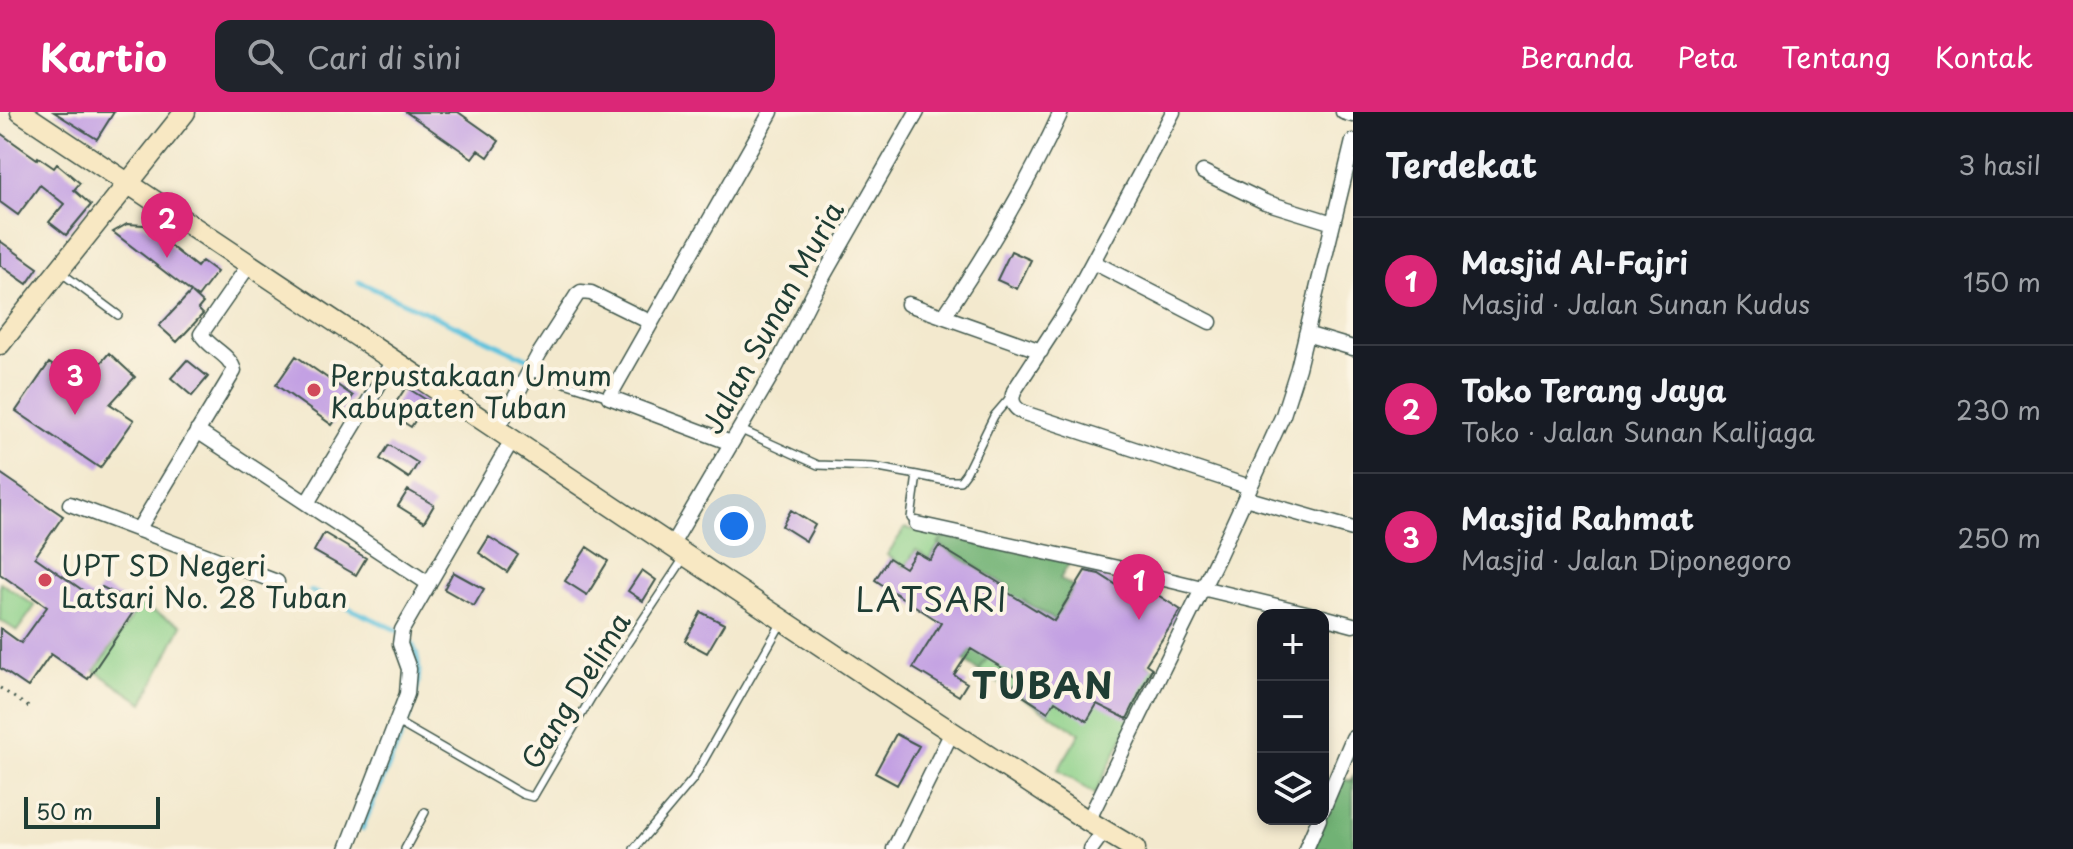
<!DOCTYPE html>
<html lang="id">
<meta charset="utf-8">
<style>
:root{--surface:#171b24;--page:#20242c;--text:#f1f3f6;--muted:#9ea1a6;--line:#363941;--accent:#db2777}
body{margin:0;font-family:"Playpen Sans",sans-serif;background:var(--page);color:var(--text)}
.controls{position:absolute;right:24px;bottom:24px;display:grid;overflow:hidden;border-radius:16px;box-shadow:0 4px 12px #0003}
.controls button{width:72px;height:72px;display:grid;place-items:center;padding:0;border:0;border-bottom:2px solid var(--line);background:var(--surface);color:var(--text);font:40px sans-serif}
.scale{position:absolute;left:24px;bottom:20px;width:136px;box-sizing:border-box;padding-left:8px;border:4px solid #1f3d34;border-top:0;font-size:22px;line-height:28px;white-space:nowrap;color:#1f3d34;-webkit-text-stroke:6px #fcf5e5;paint-order:stroke}
.you{position:absolute;left:734px;top:414px;width:28px;height:28px;margin:-20px;border:6px solid #fff;border-radius:50%;background:#1a73e8;box-shadow:0 0 0 12px #1a73e833}
.badge{display:grid;place-items:center;width:52px;height:52px;border-radius:50%;background:var(--accent);color:#fff;font-size:26px;font-weight:700}
.pin{position:absolute;translate:-50% -66px;filter:drop-shadow(0 2px 4px #0008)}
.pin::after{content:'';position:absolute;top:42px;width:28px;height:24px;background:inherit;clip-path:polygon(0 0,100% 0,50% 100%)}
.list{margin:0;padding:0;list-style:none}
h2{display:flex;justify-content:space-between;align-items:center;height:104px;margin:0;padding:0 32px;font-size:34px}
h2 small{font-size:26px;font-weight:400;color:var(--muted)}
.list li{display:grid;grid-template-columns:52px 1fr auto;gap:24px;align-items:center;box-sizing:border-box;height:128px;padding:0 32px;border-top:2px solid var(--line)}
.list b{display:block;font-size:30px;white-space:nowrap}
.list p{margin:0;font-size:26px;white-space:nowrap;color:var(--muted)}
.list em{font-size:26px;font-style:normal;color:var(--muted)}
.icon{flex:none;width:44px;height:44px;fill:none;stroke:currentColor;stroke-width:2;stroke-linecap:round;stroke-linejoin:round}
.map{position:relative;flex:none;width:1353px;height:737px;overflow:hidden}
header{display:flex;align-items:center;gap:48px;box-sizing:border-box;height:112px;padding:0 40px;background:var(--accent);color:#fff}
header strong{font-size:38px}
nav{display:flex;gap:44px;margin-inline-start:auto;font-size:28px}
.search{width:560px;height:72px;background:var(--page);display:flex;align-items:center;gap:20px;box-sizing:border-box;padding:0 28px;border-radius:16px;color:var(--muted);font-size:30px}
main{display:flex}
aside{flex:1;background:var(--surface)}
.map>svg:first-child{display:block}
.green{fill:#8cd089;stroke:#56865e;stroke-width:2}
.forest{fill:#71b275;stroke:#487854;stroke-width:2}
.lines{fill:none;stroke-linecap:round;stroke-linejoin:round}
.stream{stroke:#5fc2dd;stroke-width:5}
.building{fill:#c3a0e3}
.lane-casing{stroke:#3f574b;stroke-width:10}
.street-casing{stroke:#3f574b;stroke-width:17}
.secondary-casing{stroke:#3f574b;stroke-width:23}
.path{stroke:#3f574b;stroke-width:3;stroke-dasharray:2 6;stroke-linecap:butt}
.lane{stroke:#fff;stroke-width:7}
.street{stroke:#fff;stroke-width:14}
.secondary{stroke:#f8e8c3;stroke-width:20}
.poi-dot{fill:#d1495b;stroke:#fcf5e5;stroke-width:3}
.labels{text-anchor:middle;dominant-baseline:central;stroke-width:8;stroke-linejoin:round;paint-order:stroke}
.street-label{font-size:28px;fill:#1f3d34;stroke:#fcf5e5}
.poi-label{font-size:28px;fill:#1f3d34;stroke:#fcf5e5;text-anchor:start}
.quarter-label{font-size:32px;letter-spacing:2px;fill:#1f3d34;stroke:#fcf5e5}
.district-label{font-size:36px;font-weight:bold;letter-spacing:2px;fill:#1f3d34;stroke:#fcf5e5}
</style>
<header>
<strong>Kartio</strong>
<div class="search"><svg class="icon" aria-label="search" viewBox="0 0 24 24"><circle cx="10" cy="10" r="6"/><path d="M15 15l6 6"/></svg>Cari di sini</div>
<nav><a>Beranda</a><a>Peta</a><a>Tentang</a><a>Kontak</a></nav>
</header>
<main>
<div class="map">
<svg width="1353" height="737" viewBox="0 0 1353 737">
<rect width="100%" height="100%" fill="#fcf5e5"/>
<filter id="ink" filterUnits="userSpaceOnUse"><feTurbulence type="fractalNoise" baseFrequency=".0125" numOctaves="2"/><feDisplacementMap in="SourceGraphic" scale="16" xChannelSelector="R" yChannelSelector="G"/><feConvolveMatrix kernelMatrix="1 2 1 2 8 2 1 2 1" color-interpolation-filters="sRGB"/></filter>
<filter id="wash" filterUnits="userSpaceOnUse"><feTurbulence type="fractalNoise" baseFrequency=".006" numOctaves="4" result="noise"/><feDisplacementMap in="SourceGraphic" scale="32" xChannelSelector="R" yChannelSelector="G"/><feGaussianBlur stdDeviation="1.8" result="paint"/><feColorMatrix in="noise" values="0 0 0 0 0 0 0 0 0 0 0 0 0 0 0 0 0 1.4 0 .05"/><feComposite in="paint" operator="in"/></filter>
<g filter="url(#wash)">
<rect width="100%" height="100%" fill="#f3e9ce"/>
<path class="green" d="M905,416L944,424L930,447L916,438L905,455L887,443Z
M0,470L35,494L17,519L0,508Z
M1023,488L1066,515L1073,505L1156,558L1095,682L1058,658L1080,621L979,559Z
M140,493L182,513L143,591L95,559Z"/>
<path class="forest" d="M944,424L1070,450L1060,467L1074,475L1060,496L1073,505L1067,515L1023,488L979,559L964,549L1010,476L938,432Z
M1353,664V737H1311L1341,665L1350,669Z"/>
<g class="lines">
<path class="stream" d="M359,170L533,249
M311,479L399,519C430,539 418,581 407,610
M362,717L402,622"/>
</g>
<g id="blocks">
<path class="building" d="M54,0H114L97,27Z
M406,0H458L499,29L488,45L478,38L472,46Z
M0,21L37,47L38,45L54,56L57,52L80,71L74,78L91,93L66,123L49,110L64,92L40,73L18,103L0,90Z
M127,112L144,113L197,155L202,149L217,160L198,185L192,181L203,191L198,197L203,202L177,230L159,214L191,180L113,120Z
M0,129L38,156L27,172L0,153Z
M1011,139L1031,148L1017,177L997,168Z
M109,241L135,265L110,292L134,308L100,356L16,299L49,251L82,273Z
M296,244L353,284L332,313L276,273Z
M187,248L208,265L192,284L171,266Z
M406,275L428,289L411,315L389,301Z
M389,333L418,351L409,366L380,347Z
M0,361L63,404L35,445L94,486L102,475L138,493L88,567L51,542L28,575L0,556V516L21,531L47,495L0,462Z
M408,378L434,393L424,410L398,394Z
M791,398L815,413L806,429L782,414Z
M324,421L366,446L356,463L314,439Z
M489,425L518,443L507,460L479,441Z
M939,434L1009,477L1007,480L1054,509L1085,459L1099,462L1123,477L1128,469L1139,471L1181,498L1146,552L1152,556L1127,607L1097,592L1087,609L1055,589L1048,600L1012,577L1019,566L971,537L954,563L967,571L959,584L913,556L941,511L875,468L889,446L905,456L916,440L930,448Z
M587,435L608,449L587,483L565,469Z
M642,458L656,468L643,489L628,479Z
M453,460L484,477L474,494L444,477Z
M701,500L724,512L707,541L685,529Z
M896,622L919,634L897,673L875,661Z"/>
</g>
</g>
<g filter="url(#ink)">
<use href="#blocks" fill-opacity="0" stroke="#3f574b" stroke-width="2"/>
<g class="lines">
<g class="lane-casing">
<path id="lane" d="M59,159L118,203
M530,260L609,285
M739,317L818,353L873,355L917,363L911,406L917,412
M917,363L946,369H960L966,361L994,304L1013,282
M397,610L522,682L533,685L591,586L684,446
M405,737L425,700
M634,737L693,667L782,510"/>
</g>
<g class="street-casing">
<path id="street" d="M1173,0L1068,196L1014,279C1010,290 1014,296 1024,301L1250,375
M1343,0L1353,3
M1203,60L1265,90L1333,111
M1093,150L1210,210
M908,192L1041,239
M944,204C988,139 1028,73 1061,0
M1306,222L1353,236
M497,318L539,242L577,183L581,180L591,181L650,210
M197,319L429,472
M731,331L609,285L771,0
M1245,386L1353,417
M307,391L393,249
M70,392L277,470
M917,412L1127,458L1314,503
M138,418L234,259C231,243 209,236 201,222L249,153
M671,434L775,257L813,182L917,0
M1323,505L1353,513
M1323,697L1353,626
M1088,709L1218,445L1283,303L1298,256L1353,29
M347,737L407,582L409,557L400,532L402,518L512,328
M894,737L952,620
M1091,737L1104,719
M1306,737L1319,707"/>
</g>
<g class="secondary-casing">
<path id="secondary" d="M21,0L886,577L1088,709L1135,737
M0,232L185,0"/>
</g>
<path class="path" d="M0,576L30,596"/>
<use href="#lane" class="lane"/>
<use href="#street" class="street"/>
<use href="#secondary" class="secondary"/>
</g>
</g>
<g class="poi-dot">
<circle cx="314" cy="278" r="8"/>
<circle cx="45" cy="468" r="8"/>
</g>
<g class="labels">
<g class="street-label">
<text transform="translate(772 205) rotate(-61)">Jalan Sunan Muria</text>
<text transform="translate(575 578) rotate(-58)">Gang Delima</text>
</g>
<g class="poi-label">
<text x="330" y="262">Perpustakaan Umum<tspan x="330" dy="32">Kabupaten Tuban</tspan></text>
<text x="61" y="452">UPT SD Negeri<tspan x="61" dy="32">Latsari No. 28 Tuban</tspan></text>
</g>
<g class="quarter-label">
<text x="932" y="487">LATSARI</text>
</g>
<g class="district-label">
<text x="1043" y="572">TUBAN</text>
</g>
</g>
</svg>
<div class="controls">
<button>+</button>
<button>−</button>
<button><svg class="icon" aria-label="layers" viewBox="0 0 24 24"><path d="M12 4l9 5-9 5-9-5zM3 14l9 5 9-5"/></svg></button>
</div>
<div class="scale">50 m</div>
<div class="you"></div>
<div class="pin badge" style="left:1139px;top:508px">1</div>
<div class="pin badge" style="left:167px;top:146px">2</div>
<div class="pin badge" style="left:75px;top:303px">3</div>
</div>
<aside>
<h2>Terdekat<small>3 hasil</small></h2>
<ul class="list">
<li><span class="badge">1</span><div><b>Masjid Al-Fajri</b><p>Masjid · Jalan Sunan Kudus</p></div><em>150 m</em></li>
<li><span class="badge">2</span><div><b>Toko Terang Jaya</b><p>Toko · Jalan Sunan Kalijaga</p></div><em>230 m</em></li>
<li><span class="badge">3</span><div><b>Masjid Rahmat</b><p>Masjid · Jalan Diponegoro</p></div><em>250 m</em></li>
</ul>
</aside>
</main>
